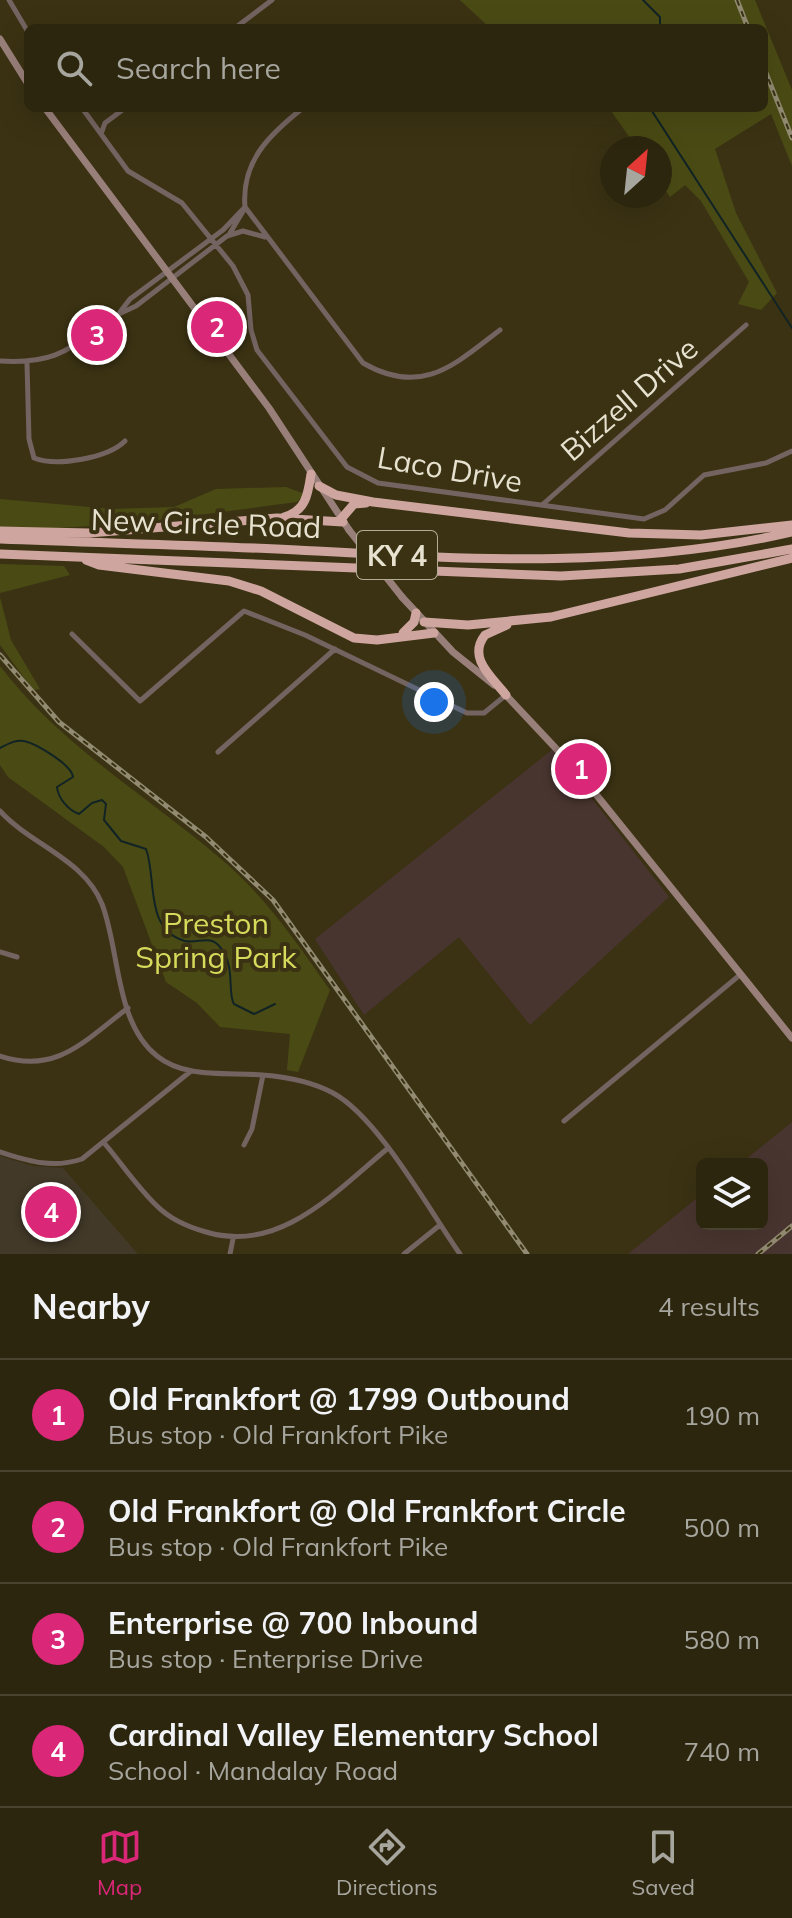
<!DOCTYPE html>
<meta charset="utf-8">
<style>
:root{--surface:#2c260e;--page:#38321c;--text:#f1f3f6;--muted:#a6a59e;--line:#48432e;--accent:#db2777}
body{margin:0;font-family:Mulish,sans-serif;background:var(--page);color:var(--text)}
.controls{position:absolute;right:24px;bottom:24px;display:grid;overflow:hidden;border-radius:12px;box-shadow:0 8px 32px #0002}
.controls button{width:72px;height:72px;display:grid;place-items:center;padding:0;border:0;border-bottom:2px solid var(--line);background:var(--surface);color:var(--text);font:40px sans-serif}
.compass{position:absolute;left:600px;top:136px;width:72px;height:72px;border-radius:50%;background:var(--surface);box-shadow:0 8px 32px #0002;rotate:27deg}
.you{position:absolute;left:434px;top:702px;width:28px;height:28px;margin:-20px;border:6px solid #fff;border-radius:50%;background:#1a73e8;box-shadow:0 0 0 12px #1a73e833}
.badge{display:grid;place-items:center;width:52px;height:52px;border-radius:50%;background:var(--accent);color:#fff;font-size:26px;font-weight:700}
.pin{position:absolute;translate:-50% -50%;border:4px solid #fff;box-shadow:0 2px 8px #0006}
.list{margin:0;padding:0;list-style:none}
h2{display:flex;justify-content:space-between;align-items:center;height:104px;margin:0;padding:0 32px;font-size:34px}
h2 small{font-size:26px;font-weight:400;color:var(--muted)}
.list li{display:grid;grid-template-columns:52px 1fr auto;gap:24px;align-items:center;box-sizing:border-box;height:112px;padding:0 32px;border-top:2px solid var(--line)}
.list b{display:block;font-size:30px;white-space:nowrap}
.list p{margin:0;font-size:26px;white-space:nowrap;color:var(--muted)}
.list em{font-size:26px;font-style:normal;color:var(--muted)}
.icon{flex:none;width:44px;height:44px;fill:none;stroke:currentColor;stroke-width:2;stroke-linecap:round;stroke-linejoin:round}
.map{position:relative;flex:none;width:792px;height:1254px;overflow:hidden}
.search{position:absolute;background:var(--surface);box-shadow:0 8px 32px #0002;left:24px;right:24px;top:24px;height:88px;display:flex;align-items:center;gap:20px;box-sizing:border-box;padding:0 28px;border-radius:12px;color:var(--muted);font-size:30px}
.sheet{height:552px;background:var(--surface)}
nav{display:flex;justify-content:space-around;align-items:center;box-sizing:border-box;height:112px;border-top:2px solid var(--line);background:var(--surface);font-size:22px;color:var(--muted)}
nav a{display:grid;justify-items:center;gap:4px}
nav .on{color:var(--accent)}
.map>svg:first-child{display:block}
.industrial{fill:#493530}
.education{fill:#423928}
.green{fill:#4a4b14}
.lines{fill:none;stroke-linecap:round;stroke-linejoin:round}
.stream{stroke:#112324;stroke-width:2}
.street{stroke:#746461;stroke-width:5}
.secondary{stroke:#997f7a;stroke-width:7}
.highway{stroke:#cea69f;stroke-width:9}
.rail-casing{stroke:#928b72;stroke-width:5}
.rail{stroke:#3b3213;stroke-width:2;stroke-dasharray:6;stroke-linecap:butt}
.secondary-bridge{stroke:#997f7a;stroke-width:7}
.labels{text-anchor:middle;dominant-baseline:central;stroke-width:8;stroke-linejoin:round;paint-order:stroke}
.shield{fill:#3b3213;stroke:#b3ad97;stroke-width:2}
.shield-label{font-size:28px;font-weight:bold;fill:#e7e2d0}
.street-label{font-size:30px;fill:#e7e2d0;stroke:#3b3213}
.park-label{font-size:30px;fill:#d7db5c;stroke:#3b3213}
</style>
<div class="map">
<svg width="792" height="1254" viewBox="0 0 792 1254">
<rect width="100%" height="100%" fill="#3b3213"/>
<path class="industrial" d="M553,749L669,897L530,1025L459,937L364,1015L315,939Z
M792,1122V1254H628L702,1194V1224H762V1164H740Z"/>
<path class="education" d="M0,1156L33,1166L63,1168L138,1254H0Z"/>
<path class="green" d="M460,0H755L792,90V166L771,114L715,149L736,213L777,293L761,310L738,304L749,282L701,201L685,185L670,197L660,182V148H637L609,108H764V28H490Z
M286,487L305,494L297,502C199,515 100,530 0,529V499L112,509L174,507L216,489Z
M0,564L64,566L70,575L0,593Z
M0,597L11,640L40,689L33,690L0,645Z
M0,666C60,745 146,795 221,859C265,896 297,943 330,990L298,1072L287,1070L290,1034L220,1027L197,1003L166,982L123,867L104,847L8,777L0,765Z"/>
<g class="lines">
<path class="stream" d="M643,0L660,17V28
M650,108L792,328
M0,748C8,744 14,740 24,741C37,744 72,765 73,777L57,787C58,798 68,810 79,814L92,803L102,800L106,804L104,820L121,841L146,849C157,878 144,930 185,941C198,944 210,934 220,947C236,966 227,993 234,1004L254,1014L275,1004"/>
<path class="street" d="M9,0L28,32
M235,28L272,0
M82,108L128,171L182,203L233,266L248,295L251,330L257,350L347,467L378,483L644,519L665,510L704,475L766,463L792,451
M303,108C270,134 241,161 245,207L363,363C422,397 454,365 500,330
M101,134L105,123L125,108
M230,233L245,208
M120,312L130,299L223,230L245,207
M0,361C78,366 76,331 136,306L227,236L243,231L265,237
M27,363L29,439L34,458C57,467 108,458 125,441
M542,505L746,325
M72,634L140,701L244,611L305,635L467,713H484L506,695
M218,752L335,649
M0,811C31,845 84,859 102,904C120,951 115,1023 157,1056C185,1079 228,1072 263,1075C287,1077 311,1081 333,1093C378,1117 429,1210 460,1254
M0,952L17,957
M0,1056C57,1075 85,1040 128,1008
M564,1121L741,974
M105,1144C122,1164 138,1188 157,1206C170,1219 188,1227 206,1232C280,1254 335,1192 387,1149
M244,1145L252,1129L263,1075
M0,1152C29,1161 52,1169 82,1159L191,1071
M230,1254L233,1239
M404,1254L440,1225"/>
<path class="secondary" d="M0,39L28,84
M45,108L269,408L349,530
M402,597L453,652L494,685
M504,693L578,772L792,1038"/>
<path class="highway" d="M319,486L336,495L373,502L629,533L701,535L792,525
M284,517C306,511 308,494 311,474
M341,519L354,504L366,503
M0,531L89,533L277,518L343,522
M0,539C99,543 198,545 297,550C463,559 629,570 792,532
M0,554L561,576L679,569L792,549
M86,560L99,565L229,581L261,591L354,638L377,640L434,633
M424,622L468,625L551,617L792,558
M403,633L414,622L416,613
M506,695C492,677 467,658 485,635L507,625"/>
<g class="rail-casing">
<path id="rail" d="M737,0L748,28
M764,68L792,138
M0,655L59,722L206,837L273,900L527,1254
M758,1254L792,1226"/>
</g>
<use href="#rail" class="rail"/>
<path class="secondary-bridge" d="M349,530L402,597"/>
</g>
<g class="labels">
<rect class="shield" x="357" y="531" width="80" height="48" rx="6"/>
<g class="shield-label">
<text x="397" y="555">KY 4</text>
</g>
<g class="street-label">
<text transform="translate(629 399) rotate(-41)">Bizzell Drive</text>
<text transform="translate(450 469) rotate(10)">Laco Drive</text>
<text transform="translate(206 523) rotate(2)">New Circle Road</text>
</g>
<g class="park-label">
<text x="216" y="923">Preston<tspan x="216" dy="34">Spring Park</tspan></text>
</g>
</g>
</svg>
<div class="controls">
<button><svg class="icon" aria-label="layers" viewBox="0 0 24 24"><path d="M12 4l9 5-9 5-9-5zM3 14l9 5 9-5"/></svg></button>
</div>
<svg class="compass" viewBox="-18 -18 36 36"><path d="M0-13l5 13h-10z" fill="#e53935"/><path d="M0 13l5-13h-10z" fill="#a6a59e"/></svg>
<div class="you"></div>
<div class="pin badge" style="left:581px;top:769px">1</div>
<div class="pin badge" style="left:217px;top:327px">2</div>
<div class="pin badge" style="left:97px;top:335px">3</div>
<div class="pin badge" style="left:51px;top:1212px">4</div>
<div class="search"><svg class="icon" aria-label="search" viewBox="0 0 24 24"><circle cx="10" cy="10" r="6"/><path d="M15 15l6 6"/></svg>Search here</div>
</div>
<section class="sheet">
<h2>Nearby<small>4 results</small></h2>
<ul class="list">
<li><span class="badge">1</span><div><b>Old Frankfort @ 1799 Outbound</b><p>Bus stop · Old Frankfort Pike</p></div><em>190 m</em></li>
<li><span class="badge">2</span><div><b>Old Frankfort @ Old Frankfort Circle</b><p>Bus stop · Old Frankfort Pike</p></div><em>500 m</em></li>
<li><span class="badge">3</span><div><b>Enterprise @ 700 Inbound</b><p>Bus stop · Enterprise Drive</p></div><em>580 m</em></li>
<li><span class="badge">4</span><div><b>Cardinal Valley Elementary School</b><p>School · Mandalay Road</p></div><em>740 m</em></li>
</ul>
</section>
<nav>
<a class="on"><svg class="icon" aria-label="map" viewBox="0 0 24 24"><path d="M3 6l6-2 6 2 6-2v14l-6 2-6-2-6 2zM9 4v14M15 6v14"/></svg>Map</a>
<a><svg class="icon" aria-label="directions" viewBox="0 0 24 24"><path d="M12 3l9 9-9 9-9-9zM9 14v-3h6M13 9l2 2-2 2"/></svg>Directions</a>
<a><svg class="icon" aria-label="saved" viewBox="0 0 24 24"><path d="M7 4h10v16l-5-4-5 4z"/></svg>Saved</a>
</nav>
